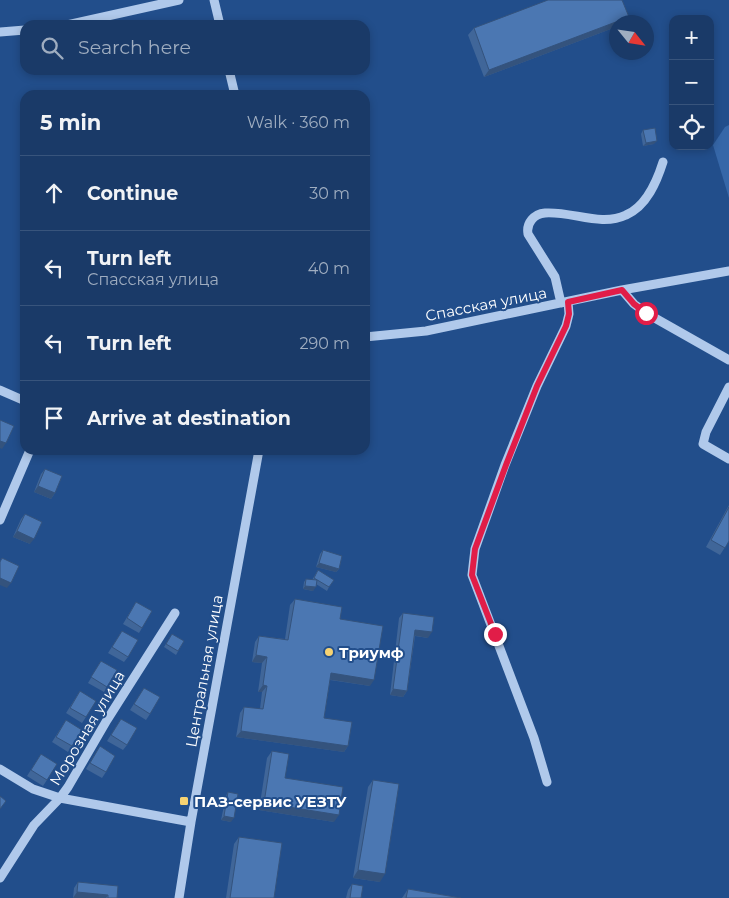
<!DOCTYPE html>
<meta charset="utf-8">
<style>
:root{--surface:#1a3a68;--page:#274571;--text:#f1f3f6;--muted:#9fadc0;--line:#38547c}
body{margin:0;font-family:Montserrat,sans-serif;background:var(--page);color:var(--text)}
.controls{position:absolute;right:15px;top:15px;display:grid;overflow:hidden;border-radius:10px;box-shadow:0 2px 8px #0003}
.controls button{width:45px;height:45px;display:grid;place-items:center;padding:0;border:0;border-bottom:1px solid var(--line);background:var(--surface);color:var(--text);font:25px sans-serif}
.compass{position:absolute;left:609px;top:15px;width:45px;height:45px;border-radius:50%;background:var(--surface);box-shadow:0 2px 8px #0003;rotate:120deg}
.stop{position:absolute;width:15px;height:15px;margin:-11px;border:4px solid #e11d48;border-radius:50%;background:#fff}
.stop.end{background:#e11d48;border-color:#fff;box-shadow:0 1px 5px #0008}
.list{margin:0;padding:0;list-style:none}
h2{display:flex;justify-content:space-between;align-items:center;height:65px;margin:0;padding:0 20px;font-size:21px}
h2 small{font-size:16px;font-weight:400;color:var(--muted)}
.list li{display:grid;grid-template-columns:32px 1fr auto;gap:15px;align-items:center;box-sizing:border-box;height:75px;padding:0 20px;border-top:1px solid var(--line)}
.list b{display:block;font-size:19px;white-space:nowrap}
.list p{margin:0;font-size:16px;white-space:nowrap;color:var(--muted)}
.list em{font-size:16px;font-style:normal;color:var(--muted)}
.icon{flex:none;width:28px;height:28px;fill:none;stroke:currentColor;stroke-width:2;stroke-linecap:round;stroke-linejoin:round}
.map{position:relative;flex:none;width:729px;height:898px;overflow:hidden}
.search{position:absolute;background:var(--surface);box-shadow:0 2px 8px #0003;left:20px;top:20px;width:350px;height:55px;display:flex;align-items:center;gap:12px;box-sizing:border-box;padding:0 18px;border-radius:15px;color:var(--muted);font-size:19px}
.panel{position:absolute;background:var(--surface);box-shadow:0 2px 8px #0003;left:20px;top:90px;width:350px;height:365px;border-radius:15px}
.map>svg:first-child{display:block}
.green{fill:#3667a8}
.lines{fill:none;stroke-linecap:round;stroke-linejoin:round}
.minor{stroke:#b0c9eb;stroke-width:9}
.wall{fill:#406699}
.shaded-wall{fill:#34537d}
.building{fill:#4b77b2;stroke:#34537d}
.route{stroke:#e11d48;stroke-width:6}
.poi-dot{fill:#f7d372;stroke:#224e8b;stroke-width:2}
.labels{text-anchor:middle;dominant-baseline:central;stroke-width:4;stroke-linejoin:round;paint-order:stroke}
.street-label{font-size:15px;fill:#fff;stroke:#224e8b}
.poi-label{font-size:15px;font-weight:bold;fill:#fff;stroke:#224e8b;text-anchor:start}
</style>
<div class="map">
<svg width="729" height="898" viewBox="0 0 729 898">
<rect width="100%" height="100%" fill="#224e8b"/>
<path class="green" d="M729,125V198L713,145L725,127Z"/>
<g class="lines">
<path class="minor" d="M214,0L220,25
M67,25L179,0
M0,32L25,30
M229,70L235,95
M622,290L634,304L646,313L729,360
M561,303L555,277L528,234C526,223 534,214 545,213C572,211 601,227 626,215C647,206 657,181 663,162
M365,337L426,331L622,290L729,271
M729,387L706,432L703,444L729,459
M0,390L25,401
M0,520L30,450
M0,769L33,789L60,798L191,822
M547,782L534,738L472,575L475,549L505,465L537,386L566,326L569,314L568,302
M0,878L34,825L60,798L68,787L107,720L175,613
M179,898L191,822L259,450"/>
</g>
<path class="wall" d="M616,22V27L484,77L468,35L474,28Z
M643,130L654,144L643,146L641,134Z
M45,469L55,493L51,499L34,492L41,474Z
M729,505V541L720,555L706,547Z
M25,514L30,544L13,537L21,519Z
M323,550L339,569L336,572L316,567L320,554Z
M318,570L329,587L327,591L316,584L313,591L303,589L304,582L306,579L312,580Z
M295,599L340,619L370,686L330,680L324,718L348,746L344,752L236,737L240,713L244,707L260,709L262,692H258L262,663L252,662L255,642L259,636L285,639L290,605Z
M136,602L142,628L139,633L123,624Z
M403,613L428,638L415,636L407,691L403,697L390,695L399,618Z
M122,631L128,657L124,662L108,653Z
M172,634L184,641L176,655L164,647Z
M101,661L107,687L104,692L88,683Z
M144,688L150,714L146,720L130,710Z
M80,691L86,717L82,723L66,713Z
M121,719L127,745L123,750L107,741Z
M66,720L72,746L68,752L52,742Z
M100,746L106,772L102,778L86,769Z
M272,751L285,778L334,822L259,810L267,758Z
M41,754L47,780L43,786L27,776Z
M373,780L380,882L353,878L368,787Z
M228,792L231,822L221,820L226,796Z
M239,837L274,898H226L234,844Z
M78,882L117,898H73L74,888Z
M352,884L361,898H346L348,890Z
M408,889L461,898H402Z"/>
<path class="shaded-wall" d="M629,17L625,22H616V27L484,77L489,70Z
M657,141L654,144L643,146L646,143Z
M0,441L6,443L2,449L0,448Z
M59,450H73L70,455Z
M38,486L55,493L51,499L34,492Z
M17,531L34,539L30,544L13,537Z
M319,563L339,569L336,572L316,567Z
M0,578L11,583L7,588L0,585Z
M305,586L316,587L313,591L303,589Z
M415,630L432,632L428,638L411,635Z
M256,655L267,657L262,663L252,662Z
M331,673L374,680L370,686L326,679Z
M263,685L267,686L262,692H258Z
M393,689L407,691L403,697L390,695Z
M241,731L348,746L344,752L236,737Z
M264,803L339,815L334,822L259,810Z
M224,816L234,818L231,822L221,820Z
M358,870L385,874L380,882L353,878Z
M77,892L108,895L106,898H73Z"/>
<path class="building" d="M548,0H622L629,17L489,70L474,28Z
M655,128L657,141L646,143L643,130Z
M0,420L14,426L6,443L0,441Z
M45,469L62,476L55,493L38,486Z
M729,507V541L725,548L711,540Z
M25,514L42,522L34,539L17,531Z
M323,550L342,556L339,569L319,563Z
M2,558L19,566L11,583L0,578V562Z
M318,570L334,580L329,587L314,578Z
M306,579L317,580L316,587L305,586Z
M295,599L342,607L340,619L383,626L374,680L331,673L324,718L352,722L348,746L241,731L244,707L263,709L267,686L263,685L267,657L256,655L259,636L288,640Z
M136,602L152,611L142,628L127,618Z
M403,613L434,617L432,632L415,630L407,691L393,689Z
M122,631L138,640L128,657L112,647Z
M172,634L184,641L178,651L166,644Z
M101,661L117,670L107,687L91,677Z
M144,688L160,697L150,714L134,704Z
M80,691L96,701L86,717L70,708Z
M121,719L137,728L127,745L111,735Z
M66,720L82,730L72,746L56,737Z
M100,746L115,756L106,772L90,763Z
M272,751L289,754L285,778L343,787L339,815L264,803Z
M41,754L57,764L47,780L31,770Z
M373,780L399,784L385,874L358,870Z
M228,792L238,794L234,818L224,816Z
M0,796L6,801L0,809Z
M239,837L282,843L274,898H230Z
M78,882L118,886L117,898H108V895L77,892Z
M352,884L363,886L361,898H350Z
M408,889L461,898H406Z"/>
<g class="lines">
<path class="route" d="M495,634L472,575L475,549L506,465L537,386L566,326L569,314L568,302L622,290L634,304L646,313"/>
</g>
<g class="poi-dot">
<circle cx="329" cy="652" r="5"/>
<rect x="179" y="796" width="10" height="10" rx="2.5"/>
</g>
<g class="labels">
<g class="street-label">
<text transform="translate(486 304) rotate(-11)">Спасская улица</text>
<text transform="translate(204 671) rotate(-80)">Центральная улица</text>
<text transform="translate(87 728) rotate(-59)">Морозная улица</text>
</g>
<g class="poi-label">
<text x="339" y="652">Триумф</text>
<text x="194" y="801">ПАЗ-сервис УЕЗТУ</text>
</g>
</g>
</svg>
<div class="controls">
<button>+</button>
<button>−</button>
<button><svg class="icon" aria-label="locate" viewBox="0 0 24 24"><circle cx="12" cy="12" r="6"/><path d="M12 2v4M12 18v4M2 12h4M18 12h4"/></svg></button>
</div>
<svg class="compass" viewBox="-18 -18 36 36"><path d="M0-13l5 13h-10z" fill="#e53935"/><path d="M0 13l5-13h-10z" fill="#9fadc0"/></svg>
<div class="stop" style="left:646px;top:313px"></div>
<div class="stop end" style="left:495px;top:634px"></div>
<div class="search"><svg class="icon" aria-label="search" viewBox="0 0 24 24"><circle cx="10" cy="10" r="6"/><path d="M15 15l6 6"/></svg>Search here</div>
<section class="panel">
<h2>5 min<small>Walk · 360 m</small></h2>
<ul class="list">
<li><svg class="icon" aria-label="ahead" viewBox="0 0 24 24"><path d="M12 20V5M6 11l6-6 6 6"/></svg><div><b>Continue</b></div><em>30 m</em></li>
<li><svg class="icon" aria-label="left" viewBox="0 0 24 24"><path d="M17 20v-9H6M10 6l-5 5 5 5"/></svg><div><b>Turn left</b><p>Спасская улица</p></div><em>40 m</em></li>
<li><svg class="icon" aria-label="left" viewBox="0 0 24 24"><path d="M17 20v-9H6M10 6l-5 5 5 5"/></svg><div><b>Turn left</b></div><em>290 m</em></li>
<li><svg class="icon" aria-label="arrive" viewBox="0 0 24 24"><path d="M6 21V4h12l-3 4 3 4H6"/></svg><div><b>Arrive at destination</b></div></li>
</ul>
</section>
</div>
